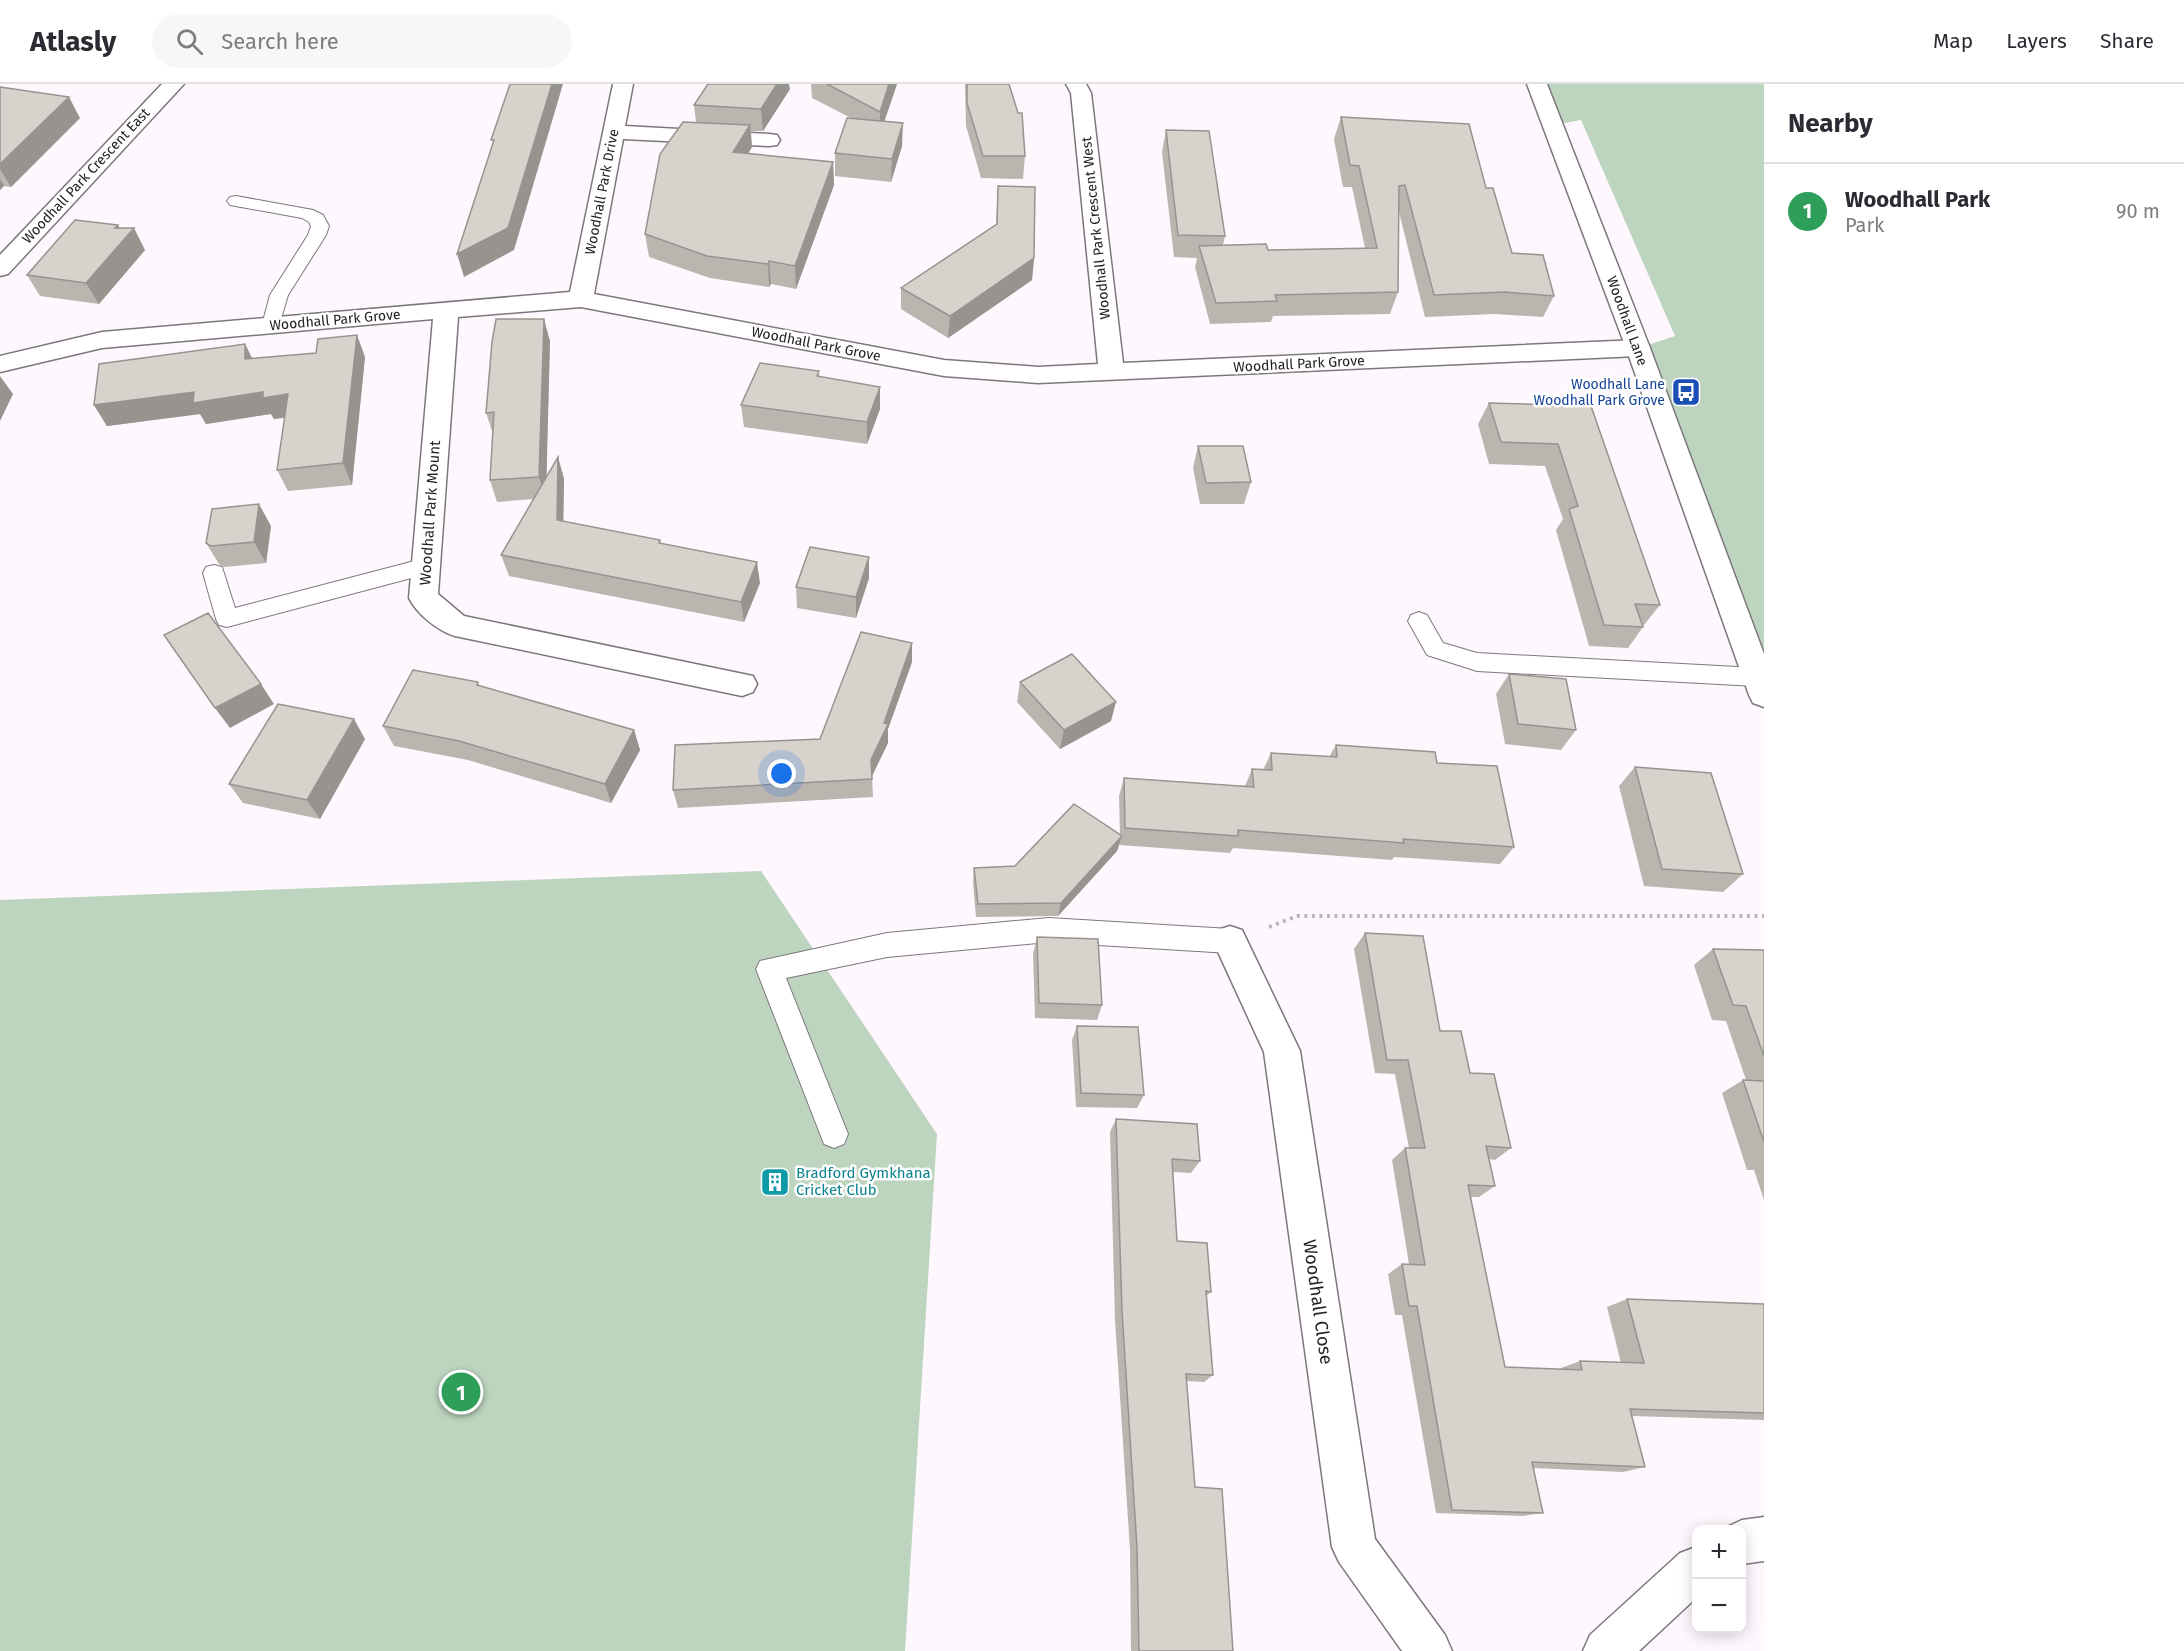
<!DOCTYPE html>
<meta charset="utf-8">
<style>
:root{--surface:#fff;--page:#f7f7f7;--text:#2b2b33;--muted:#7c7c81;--line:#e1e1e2;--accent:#0b69d2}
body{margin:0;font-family:"Fira Sans",sans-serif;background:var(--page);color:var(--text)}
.controls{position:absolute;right:18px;bottom:18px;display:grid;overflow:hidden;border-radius:12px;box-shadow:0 3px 15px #0003}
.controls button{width:54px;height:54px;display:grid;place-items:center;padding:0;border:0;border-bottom:2px solid var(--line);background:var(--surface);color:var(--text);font:30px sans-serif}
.you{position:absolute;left:782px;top:690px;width:21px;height:21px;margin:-15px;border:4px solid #fff;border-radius:50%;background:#1a73e8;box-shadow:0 0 0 9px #1a73e833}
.badge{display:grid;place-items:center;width:39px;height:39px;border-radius:50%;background:var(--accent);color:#fff;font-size:20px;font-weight:700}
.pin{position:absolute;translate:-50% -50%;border:3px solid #fff;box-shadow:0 2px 6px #0006}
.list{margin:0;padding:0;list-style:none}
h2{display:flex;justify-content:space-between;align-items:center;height:78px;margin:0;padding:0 24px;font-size:26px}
h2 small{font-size:20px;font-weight:400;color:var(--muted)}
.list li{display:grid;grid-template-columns:39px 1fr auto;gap:18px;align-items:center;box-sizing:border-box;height:96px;padding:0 24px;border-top:2px solid var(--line)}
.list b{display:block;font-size:22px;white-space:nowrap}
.list p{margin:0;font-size:20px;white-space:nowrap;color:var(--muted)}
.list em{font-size:20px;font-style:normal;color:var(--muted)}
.icon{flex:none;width:33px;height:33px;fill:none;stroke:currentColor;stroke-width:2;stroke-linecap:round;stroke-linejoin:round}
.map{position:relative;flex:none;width:1764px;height:1567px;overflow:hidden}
header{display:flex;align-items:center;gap:36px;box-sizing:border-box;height:84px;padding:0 30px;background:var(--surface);border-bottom:2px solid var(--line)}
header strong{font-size:28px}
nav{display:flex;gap:33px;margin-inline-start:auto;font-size:21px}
.search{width:420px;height:54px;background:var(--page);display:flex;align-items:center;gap:15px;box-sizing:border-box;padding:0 21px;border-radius:33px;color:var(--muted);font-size:22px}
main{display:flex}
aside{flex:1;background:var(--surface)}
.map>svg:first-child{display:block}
.green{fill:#bdd5bf}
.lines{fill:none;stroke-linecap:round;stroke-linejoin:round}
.service-casing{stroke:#7d777d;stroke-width:2}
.minor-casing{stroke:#7d777d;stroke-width:3}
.tertiary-casing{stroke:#7d777d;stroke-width:3}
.path{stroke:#bbb6bb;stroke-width:4;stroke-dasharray:3 4.5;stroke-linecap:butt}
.service{fill:#fff;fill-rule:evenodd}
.minor{fill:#fff;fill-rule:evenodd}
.tertiary{fill:#fff;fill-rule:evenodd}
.wall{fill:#bab5af}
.shaded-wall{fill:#97938f}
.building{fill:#d8d2cc;stroke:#97938f;stroke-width:1.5}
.labels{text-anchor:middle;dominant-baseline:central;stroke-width:5;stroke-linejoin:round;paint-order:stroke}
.far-street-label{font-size:14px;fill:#252325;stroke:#fff}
.far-transit-label{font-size:14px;fill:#164399;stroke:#fff;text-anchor:end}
.street-label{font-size:15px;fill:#252325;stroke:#fff}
.culture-label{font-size:15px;fill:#0d838f;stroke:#fff;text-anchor:start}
.near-street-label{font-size:18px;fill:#252325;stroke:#fff}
</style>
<header>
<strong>Atlasly</strong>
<div class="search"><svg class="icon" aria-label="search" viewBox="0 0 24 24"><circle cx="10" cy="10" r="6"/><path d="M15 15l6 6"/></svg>Search here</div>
<nav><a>Map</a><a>Layers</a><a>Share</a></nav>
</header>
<main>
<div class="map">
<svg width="1764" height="1567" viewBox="0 0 1764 1567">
<rect width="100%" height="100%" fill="#fef8fe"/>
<path class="green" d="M1537,0H1764V611L1638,264L1675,252L1581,36L1554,41Z
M761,787L937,1050L905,1567H0V816Z"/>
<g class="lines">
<g class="service-casing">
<path id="service" d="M236,112L313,126L323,131L329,142L326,151L288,211L278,245H264L262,241L270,211L308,151L311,142L309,138L302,134L230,121L227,117L230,113Z
M426,474L434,476L437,482L434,488L227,543L219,541L216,535L203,489L206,483L214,481L222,483L235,524Z
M1419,528L1427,531L1443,559L1477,569L1756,584L1764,587V599L1756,602L1477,587L1427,571L1408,537L1411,531Z
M1049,834L1230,845L1239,849L1243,857L1239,865L1230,869L1049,858L887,873L786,894L848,1050L844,1060L834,1064L824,1060L756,885L760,877L887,849Z"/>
</g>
<g class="minor-casing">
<path id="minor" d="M162,0H184L8,190L0,192V171Z
M613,0H633L625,42L769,50L777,51L780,56L777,61L769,62L623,55L594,210L944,276L1038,283L1098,280L1071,9L1066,0H1086L1091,9L1123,279L1638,256L1647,258L1650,264L1647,270L1638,272L1038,299L944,292L581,223L458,233L438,510L464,532L753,592L757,600L753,608L742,612L455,552C438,547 417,530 409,514L433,235L102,264L0,288V272L102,248L570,208Z
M1230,842L1242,846L1300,967L1375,1455L1445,1551L1452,1567H1402L1339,1478L1332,1463L1264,968L1213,857L1218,846Z
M1764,1433V1477L1742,1480V1446H1725L1727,1443L1742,1436Z
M1696,1463V1514L1639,1567H1583L1590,1551L1680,1469Z"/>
</g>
<g class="tertiary-casing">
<path id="tertiary" d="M1527,0H1547L1650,264L1764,570V623L1753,619L1749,611L1626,264Z"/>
</g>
<path class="path" d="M1269,843L1297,832H1764"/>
<use href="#service" class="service"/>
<use href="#minor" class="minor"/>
<use href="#tertiary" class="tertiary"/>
</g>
<path class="wall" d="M811,0H897L884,38L902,62L891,98L835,92V69L851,34L812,14Z
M965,0H1009L1025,72L1023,95L981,94L966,42Z
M0,3L80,34L11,103L4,102L0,106Z
M790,5L763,47H751L752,63L748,70L833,78L834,101L796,205L771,200L769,203L710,194L649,173L645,150L696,38L694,21Z
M1341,33L1486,104L1512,169L1554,212L1543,233L1495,230L1425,233L1399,128L1398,208L1390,230L1273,232L1271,238L1210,240L1195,183L1197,174L1174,173L1162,68L1166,46L1225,152L1223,161L1268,166L1365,164L1352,103H1343L1334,55Z
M998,102L1034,174L1032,196L948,254L901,225V204L996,141Z
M118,141L119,144L145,166L99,220L40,212L27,191Z
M550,257L546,394L558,373L564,395L563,437L660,456L661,459L760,499L744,538L509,492L501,471L534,415L497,418L490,396L493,350L486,329Z
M245,260L252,275L365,273L352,401L288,407L277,386L285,334L274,335L271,330L206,340L200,330L107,342L94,321Z
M819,287V293L880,325L867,360L744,343L741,321Z
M1489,319L1591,322L1660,521L1644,541H1642L1643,543L1628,564L1589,562L1556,446L1563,435L1545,382L1489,380L1478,340Z
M1198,362L1251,398L1244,420H1200L1193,384Z
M271,442L266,479L224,483L219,480L206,459Z
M869,473V494L856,534L797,524L796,503Z
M912,559V578L888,645V659L872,692L873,713L678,724L673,706L820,655Z
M1509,590L1576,646L1561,666L1505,660L1496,610Z
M478,598L479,601L634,646L640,666L611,719L468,676L394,662L383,642Z
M1020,598L1111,637L1060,665L1017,618Z
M365,655L320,735L243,719L229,700Z
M1336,661L1437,679L1514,763L1500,780L1394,773L1392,776L1233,764L1230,769L1120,761V759L1117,767L1058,832L976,833L973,798L974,784L1015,782L1120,751L1119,712L1124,694L1245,702L1252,685L1263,686L1271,669L1329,673Z
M1635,683L1743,790L1723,808L1644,802L1619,702Z
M1365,849L1440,947L1470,989L1511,1064L1495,1076L1489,1075L1495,1102L1479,1113H1471L1505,1283L1561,1285V1284L1580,1277L1621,1279L1607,1223L1627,1215L1764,1220V1336L1632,1332L1645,1383L1623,1388L1533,1384L1543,1429L1523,1432L1436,1429L1402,1231H1395L1388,1190L1402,1180H1409L1392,1076L1405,1064H1409L1395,990L1375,989L1354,865Z
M1037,853L1102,921L1097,936L1035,934L1033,870Z
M1713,865L1764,866V1116L1754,1086H1747L1722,1009L1743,996H1746L1726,937L1712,936L1694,881Z
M1077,942L1144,1011L1137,1024L1076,1023L1072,956Z
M1116,1035L1200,1077L1191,1089L1173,1088L1177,1157L1211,1208L1206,1212L1213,1291L1204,1298L1186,1297L1195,1403L1233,1567H1131L1130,1466L1115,1236L1110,1048Z"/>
<path class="shaded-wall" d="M552,0H563L514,166L464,193L457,170Z
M777,0H789L790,5L763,47L761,25Z
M889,0H897L880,50V28Z
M69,13L80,34L11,103L0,85V80Z
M903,39L902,62L891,98L892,75Z
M750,41L752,63L735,91L733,68Z
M833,78L834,101L796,205L795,182Z
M0,95L4,102L0,106Z
M118,141L125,155L134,144L145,166L99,220L86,199L115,144Z
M1034,174L1032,196L948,254L950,232Z
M769,177L771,200L769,203L768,180Z
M544,235L550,257L546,414L539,393Z
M357,251L365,273L352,401L343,379Z
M245,260L256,282L245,275Z
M0,292L13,310L0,337Z
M880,303V325L867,360V338Z
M194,308H263L288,310L298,331L274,335L271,330L206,340L200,330L107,342L94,321Z
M558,373L564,395L563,457L557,436Z
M259,420L271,442L266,479L254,458Z
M869,473V494L856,534V513Z
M757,478L760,499L744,538L741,518Z
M912,559V578L888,645V659L871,694V676Z
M261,600L274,620L230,644L215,624Z
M1116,618L1111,637L1060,665L1064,646Z
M354,635L365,655L320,735L307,716Z
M634,646L640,666L611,719L605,700Z
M1122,752L1117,767L1058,832L1061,819Z"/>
<path class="building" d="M510,0H552L508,144L457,170L494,56H491Z
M708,0H777L761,25L694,21Z
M827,0H889L880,28Z
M967,0H1009L1018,29H1022L1025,72H983L967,19Z
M0,3L69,13L0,80Z
M1341,33L1469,40L1486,104H1493L1512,169L1543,171L1554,212L1504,208L1434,211L1405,101L1399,102L1398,208L1275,211L1277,217L1216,219L1199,162L1266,160L1268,166L1377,164L1359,82L1350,81Z
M847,34L903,39L892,75L835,69Z
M683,38L750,41L733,68L833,78L795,182L769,177L768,180L707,172L645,150L660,70Z
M1166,46L1209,47L1225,152L1178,151Z
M998,102L1035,103L1034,174L950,232L901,204L997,140Z
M75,136L118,141L115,144H134L86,199L27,191Z
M496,235H544L539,393L490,396L494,328L486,329L492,258Z
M357,251L343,379L277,386L288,310L263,314V308L193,319L194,308L94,321L99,280L245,260V275L316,269L318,255Z
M760,279L819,287L817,292L880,303L867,338L741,321Z
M1489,319L1591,322L1660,521L1635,520L1643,543L1604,541L1569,425L1578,422L1558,360L1501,358Z
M1198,362H1243L1251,398L1206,399Z
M558,373L557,436L660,456L659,459L757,478L741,518L501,471Z
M259,420L254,458L211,462L206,459L212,425Z
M810,463L869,473L856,513L796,503Z
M208,529L261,600L215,624L164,551Z
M861,548L912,559L884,639L888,640L871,676L872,695L673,706L675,661L820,655Z
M1072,570L1116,618L1064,646L1020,598Z
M413,586L478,598L477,601L634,646L605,700L459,657L383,642Z
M1509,590L1566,595L1576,646L1518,640Z
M278,620L354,635L307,716L229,700Z
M1336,661L1435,668L1437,679L1497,682L1514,763L1403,755L1404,759L1238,746V752L1125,744L1124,694L1254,703L1252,685L1272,686L1271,669L1337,673Z
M1635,683L1711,689L1743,790L1662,785Z
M1074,720L1122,752L1061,819L978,820L974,784L1015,782Z
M1365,849L1423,852L1440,947H1461L1470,989L1494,990L1511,1064L1486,1062L1495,1102L1468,1101L1505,1283L1582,1286L1580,1277L1644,1279L1627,1215L1764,1220V1329L1630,1325L1645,1383L1532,1378L1543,1429L1452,1426L1417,1222H1409L1402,1180L1425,1181L1405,1064H1425L1408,976H1387Z
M1037,853L1098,855L1102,921L1039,919Z
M1713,865L1764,866V972L1746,922L1733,921Z
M1077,942L1138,943L1144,1011L1081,1009Z
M1743,996L1764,997V1058Z
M1116,1035L1197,1040L1200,1077L1172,1075L1177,1157L1207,1159L1211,1208L1206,1207L1213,1291L1186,1290L1195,1403L1222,1405L1233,1567H1139L1137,1464L1122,1227Z"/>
<defs>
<g id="bus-square" transform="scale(1.5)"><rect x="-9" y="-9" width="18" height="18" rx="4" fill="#1a4fb4" stroke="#fff"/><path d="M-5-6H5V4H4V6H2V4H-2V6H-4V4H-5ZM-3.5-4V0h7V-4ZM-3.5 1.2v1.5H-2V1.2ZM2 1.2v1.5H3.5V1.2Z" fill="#fff"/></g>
<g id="building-square" transform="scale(1.5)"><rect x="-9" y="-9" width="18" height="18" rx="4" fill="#0f9aa8" stroke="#fff"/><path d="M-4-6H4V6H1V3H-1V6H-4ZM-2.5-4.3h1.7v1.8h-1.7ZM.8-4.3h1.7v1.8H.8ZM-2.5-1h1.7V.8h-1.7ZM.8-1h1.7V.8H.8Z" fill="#fff"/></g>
</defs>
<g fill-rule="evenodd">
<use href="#bus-square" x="1686" y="308"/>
<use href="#building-square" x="775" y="1098"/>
</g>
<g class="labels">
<g class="far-street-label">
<text transform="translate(86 92) rotate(-47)">Woodhall Park Crescent East</text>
<text transform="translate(602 108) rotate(-79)">Woodhall Park Drive</text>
<text transform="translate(1096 144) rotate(-96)">Woodhall Park Crescent West</text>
<text transform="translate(335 236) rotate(-5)">Woodhall Park Grove</text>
<text transform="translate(1627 237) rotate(70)">Woodhall Lane</text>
<text transform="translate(816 260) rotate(11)">Woodhall Park Grove</text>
<text transform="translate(1299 280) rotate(-3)">Woodhall Park Grove</text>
</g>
<g class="far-transit-label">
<text x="1665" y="300">Woodhall Lane<tspan x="1665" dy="16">Woodhall Park Grove</tspan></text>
</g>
<g class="street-label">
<text transform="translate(430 429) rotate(-86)">Woodhall Park Mount</text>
</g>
<g class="culture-label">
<text x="796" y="1089">Bradford Gymkhana<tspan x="796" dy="17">Cricket Club</tspan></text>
</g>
<g class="near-street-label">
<text transform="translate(1318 1218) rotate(82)">Woodhall Close</text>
</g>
</g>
</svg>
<div class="controls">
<button>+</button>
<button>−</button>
</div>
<div class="you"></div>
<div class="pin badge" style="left:461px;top:1308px;background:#2e9e5b">1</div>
</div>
<aside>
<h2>Nearby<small></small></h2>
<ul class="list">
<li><span class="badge" style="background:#2e9e5b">1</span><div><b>Woodhall Park</b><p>Park</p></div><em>90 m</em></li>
</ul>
</aside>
</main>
